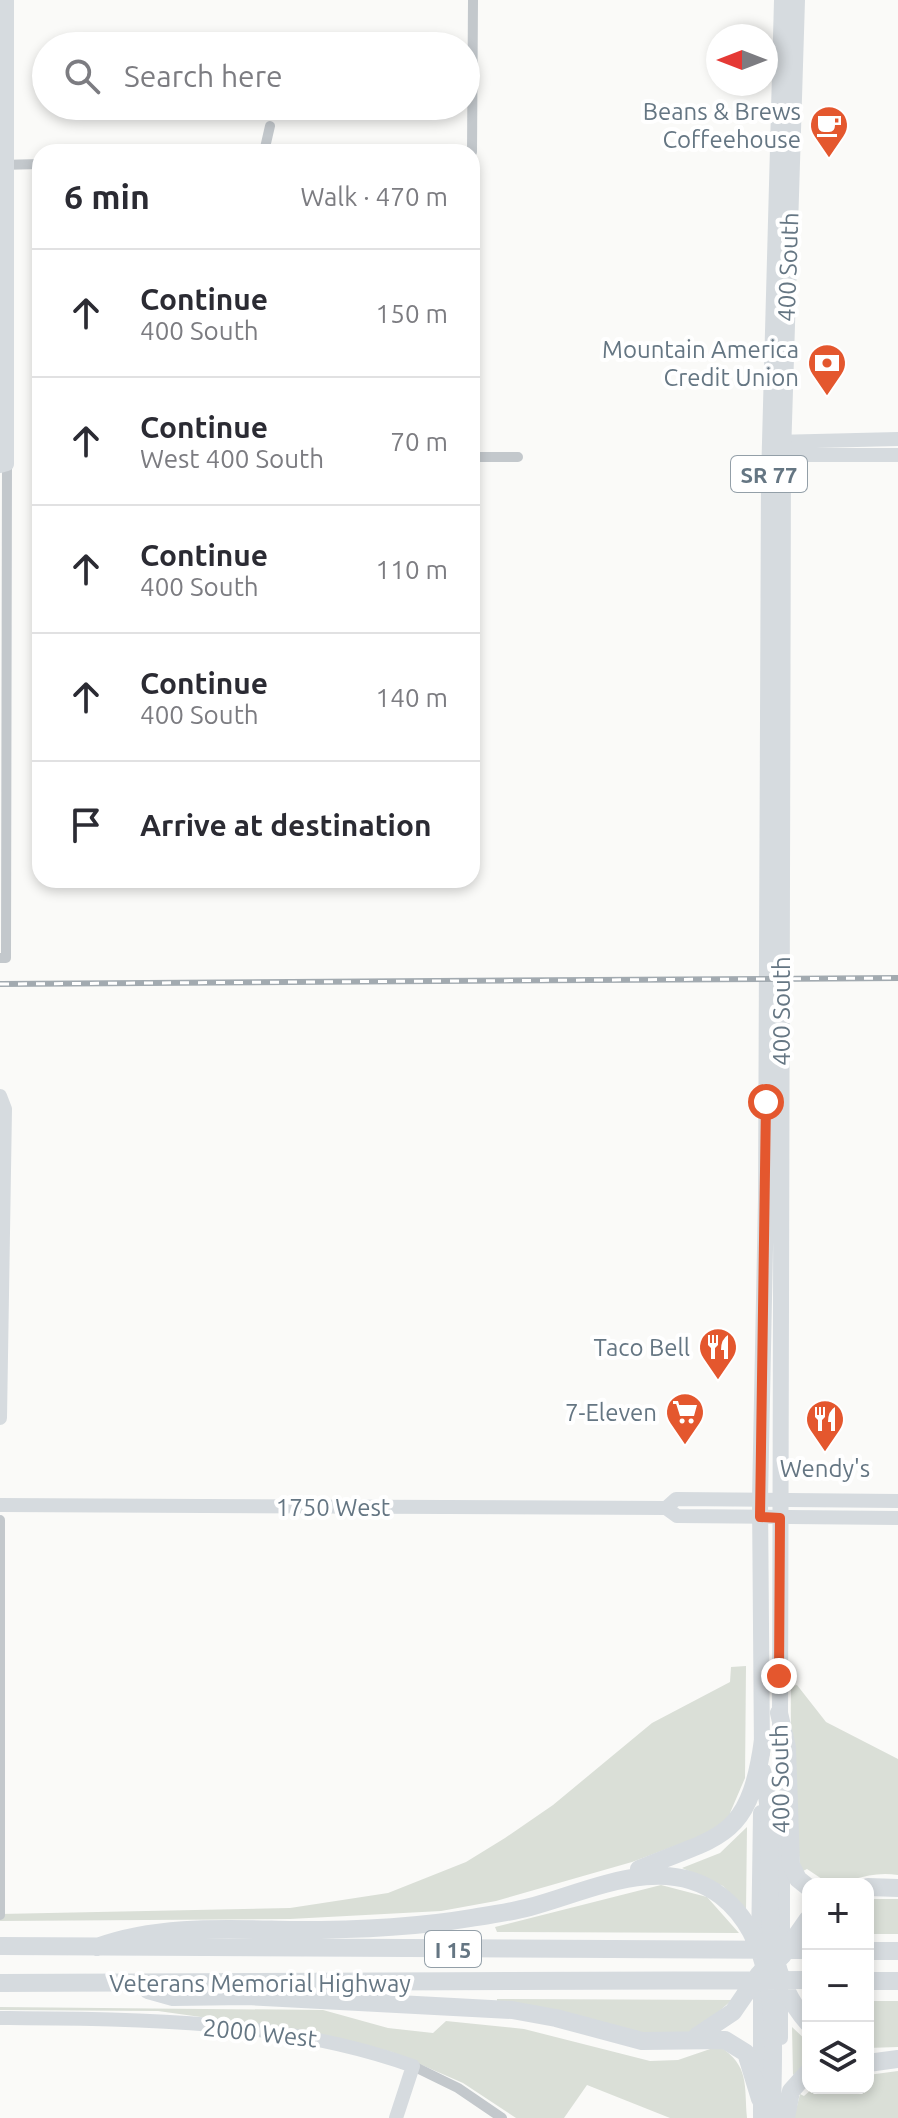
<!DOCTYPE html>
<meta charset="utf-8">
<style>
:root{--surface:#fff;--page:#f7f7f7;--text:#2b2b33;--muted:#7c7c81;--line:#e1e1e2}
body{margin:0;font-family:Ubuntu,sans-serif;background:var(--page);color:var(--text)}
.controls{position:absolute;right:24px;bottom:24px;display:grid;overflow:hidden;border-radius:16px;box-shadow:0 4px 12px #0003}
.controls button{width:72px;height:72px;display:grid;place-items:center;padding:0;border:0;border-bottom:2px solid var(--line);background:var(--surface);color:var(--text);font:40px sans-serif}
.compass{position:absolute;left:706px;top:24px;width:72px;height:72px;border-radius:50%;background:var(--surface);box-shadow:0 4px 12px #0003;rotate:270deg}
.stop{position:absolute;width:24px;height:24px;margin:-18px;border:6px solid #e4572e;border-radius:50%;background:#fff}
.stop.end{background:#e4572e;border-color:#fff;box-shadow:0 2px 8px #0008}
.list{margin:0;padding:0;list-style:none}
h2{display:flex;justify-content:space-between;align-items:center;height:104px;margin:0;padding:0 32px;font-size:34px}
h2 small{font-size:26px;font-weight:400;color:var(--muted)}
.list li{display:grid;grid-template-columns:52px 1fr auto;gap:24px;align-items:center;box-sizing:border-box;height:128px;padding:0 32px;border-top:2px solid var(--line)}
.list b{display:block;font-size:30px;white-space:nowrap}
.list p{margin:0;font-size:26px;white-space:nowrap;color:var(--muted)}
.list em{font-size:26px;font-style:normal;color:var(--muted)}
.icon{flex:none;width:44px;height:44px;fill:none;stroke:currentColor;stroke-width:2;stroke-linecap:round;stroke-linejoin:round}
.map{position:relative;flex:none;width:898px;height:2118px;overflow:hidden}
.search{position:absolute;background:var(--surface);box-shadow:0 4px 12px #0003;left:32px;top:32px;width:448px;height:88px;display:flex;align-items:center;gap:20px;box-sizing:border-box;padding:0 28px;border-radius:44px;color:var(--muted);font-size:30px}
.panel{position:absolute;background:var(--surface);box-shadow:0 4px 12px #0003;left:32px;top:144px;width:448px;height:744px;border-radius:24px}
.map>svg:first-child{display:block}
.green{fill:#dadfd7}
.lines{fill:none;stroke-linecap:round;stroke-linejoin:round}
.street{stroke:#c3c8cc;stroke-width:10}
.secondary{stroke:#d6dbdf;stroke-width:14}
.primary{stroke:#d6dbdf;stroke-width:16}
.highway{stroke:#d6dbdf;stroke-width:18}
.rail-casing{stroke:#a2aab0;stroke-width:6}
.rail{stroke:#fff;stroke-width:3;stroke-dasharray:9;stroke-linecap:butt}
.route{stroke:#e4572e;stroke-width:10}
.labels{text-anchor:middle;dominant-baseline:central;stroke-width:8;stroke-linejoin:round;paint-order:stroke}
.shield{fill:#fff;stroke:#939fa8;stroke-width:2}
.shield-label{font-size:22px;font-weight:bold;fill:#657683}
.poi-label{font-size:24px;fill:#657683;stroke:#fff;text-anchor:end}
.street-label{font-size:24px;fill:#657683;stroke:#fff}
</style>
<div class="map">
<svg width="898" height="2118" viewBox="0 0 898 2118">
<rect width="100%" height="100%" fill="#fafaf8"/>
<path class="green" d="M746,1666L745,1778L730,1813L732,1815L717,1830L632,1862L496,1901L441,1911L290,1919L0,1921V1914L290,1908L388,1893L466,1862L505,1838L553,1805L652,1723L730,1682L731,1667Z
M797,1685L826,1722L898,1759V1875C868,1870 850,1884 823,1884L822,1879L807,1869L801,1872C793,1811 790,1748 791,1686Z
M747,1827L746,1911L723,1886L682,1868L720,1853Z
M661,1885L707,1897L739,1933L497,1932L495,1927Z
M868,1899H898V1934H868Z
M497,1999L732,2000L694,2033L666,2037L497,2005Z
M868,2001H898V2047L868,2048Z
M0,2007L323,2010L388,2028L433,2033L446,2021L524,2029L650,2061L678,2060L719,2046C750,2066 744,2085 747,2118H670L587,2085L564,2118H516L463,2083L392,2052L316,2033L158,2011L0,2010Z
M792,2027L808,2042V2065L793,2075Z
M898,2071V2118H794L800,2094L804,2096L813,2088H868V2075Z"/>
<g class="lines">
<path class="street" d="M264,152L270,126
M472,152L473,0
M0,165L40,164
M472,457H518
M0,958H6L7,464
M0,1520V1915
M413,2066L458,2088L502,2118"/>
<path class="secondary" d="M774,442L898,439
M774,455H898
M0,466L7,464V0
M0,1096L5,1109L0,1418
M0,1505L666,1508L677,1516L898,1518
M666,1508L676,1499L898,1501
M760,1970V2118
M781,1982V2038
M0,2018C138,2019 282,2019 413,2066L396,2118"/>
<path class="primary" d="M780,1726L783,455L797,0
M762,1753L760,1499L766,1199L769,479L782,0
M782,1833V1957
M759,1949L761,1813"/>
<path class="highway" d="M779,1713L787,1747L791,1865L798,1879L808,1887
M762,1771C785,1854 744,1951 808,2023
M639,1869C720,1835 749,1841 763,1740
M868,1887L898,1888
M0,1946L808,1950
M97,1947C160,1924 230,1929 295,1930C354,1930 412,1928 471,1918C490,1915 511,1912 530,1907C590,1891 664,1852 721,1896C785,1946 772,2047 772,2118
M868,1951H898
M782,1956L808,1919
M868,1981H898
M0,1983L808,1980
M148,1990L173,1997L247,1996L512,2010L556,2018L642,2041L725,2040L746,2053L760,2099
M697,2036L733,2012L759,1974
M868,2063L898,2059
M786,2118L791,2091L808,2072"/>
<g class="rail-casing">
<path id="rail" d="M0,984L898,978"/>
</g>
<use href="#rail" class="rail"/>
</g>
<g class="lines">
<path class="route" d="M766,1102L760,1517L780,1518L779,1676"/>
</g>
<defs>
<g id="cafe-pin" transform="scale(2)"><path d="M0 17L-7.5 6A9.5 9.5 0 1 1 7.5 6Z" fill="#e4572e" stroke="#fff"/><path d="M-5.5-4.5H6V0H3Q3 3.5 0 3.5H-2.5Q-5.5 3.5-5.5 0ZM3-3.2v2h1.7v-2ZM-6 4.5H4V6H-6Z" fill="#fff"/></g>
<g id="bank-pin" transform="scale(2)"><path d="M0 17L-7.5 6A9.5 9.5 0 1 1 7.5 6Z" fill="#e4572e" stroke="#fff"/><path d="M-6-4H6V4H-6ZM0-2.3a2.3 2.3 0 1 0 0 4.6a2.3 2.3 0 1 0 0-4.6Z" fill="#fff"/></g>
<g id="restaurant-pin" transform="scale(2)"><path d="M0 17L-7.5 6A9.5 9.5 0 1 1 7.5 6Z" fill="#e4572e" stroke="#fff"/><path d="M-5-6h1v4h1v-4h1v4h1v-4h1v5L-1.5 .5V6h-2V.5L-5-1ZM5-6V6H3V1.5H1.5Q1.5-4 5-6Z" fill="#fff"/></g>
<g id="supermarket-pin" transform="scale(2)"><path d="M0 17L-7.5 6A9.5 9.5 0 1 1 7.5 6Z" fill="#e4572e" stroke="#fff"/><path d="M-6-5.5h2.5l.6 2H6L4.5 2H-2.5L-4.4-4H-6ZM-1.5 3.2a1.3 1.3 0 1 0 .1 0ZM3 3.2a1.3 1.3 0 1 0 .1 0Z" fill="#fff"/></g>
</defs>
<g fill-rule="evenodd">
<use href="#cafe-pin" x="829" y="125"/>
<use href="#bank-pin" x="827" y="363"/>
<use href="#restaurant-pin" x="718" y="1347"/>
<use href="#supermarket-pin" x="685" y="1412"/>
<use href="#restaurant-pin" x="825" y="1419"/>
</g>
<g class="labels">
<g class="shield">
<rect x="731" y="456" width="76" height="36" rx="6"/>
<rect x="425" y="1931" width="56" height="36" rx="6"/>
</g>
<g class="shield-label">
<text x="769" y="474">SR 77</text>
<text x="453" y="1949">I 15</text>
</g>
<g class="poi-label">
<text x="801" y="111">Beans &amp; Brews<tspan x="801" dy="28">Coffeehouse</tspan></text>
<text x="799" y="349">Mountain America<tspan x="799" dy="28">Credit Union</tspan></text>
<text x="690" y="1347">Taco Bell</text>
<text x="657" y="1412">7-Eleven</text>
<text x="825" y="1468" text-anchor="middle">Wendy's</text>
</g>
<g class="street-label">
<text transform="translate(788 267) rotate(-88)">400 South</text>
<text transform="translate(781 1011) rotate(-90)">400 South</text>
<text x="333" y="1507">1750 West</text>
<text transform="translate(780 1779) rotate(-91)">400 South</text>
<text x="260" y="1983">Veterans Memorial Highway</text>
<text transform="translate(260 2033) rotate(6)">2000 West</text>
</g>
</g>
</svg>
<div class="controls">
<button>+</button>
<button>−</button>
<button><svg class="icon" aria-label="layers" viewBox="0 0 24 24"><path d="M12 4l9 5-9 5-9-5zM3 14l9 5 9-5"/></svg></button>
</div>
<svg class="compass" viewBox="-18 -18 36 36"><path d="M0-13l5 13h-10z" fill="#e53935"/><path d="M0 13l5-13h-10z" fill="#7c7c81"/></svg>
<div class="stop" style="left:766px;top:1102px"></div>
<div class="stop end" style="left:779px;top:1676px"></div>
<div class="search"><svg class="icon" aria-label="search" viewBox="0 0 24 24"><circle cx="10" cy="10" r="6"/><path d="M15 15l6 6"/></svg>Search here</div>
<section class="panel">
<h2>6 min<small>Walk · 470 m</small></h2>
<ul class="list">
<li><svg class="icon" aria-label="ahead" viewBox="0 0 24 24"><path d="M12 20V5M6 11l6-6 6 6"/></svg><div><b>Continue</b><p>400 South</p></div><em>150 m</em></li>
<li><svg class="icon" aria-label="ahead" viewBox="0 0 24 24"><path d="M12 20V5M6 11l6-6 6 6"/></svg><div><b>Continue</b><p>West 400 South</p></div><em>70 m</em></li>
<li><svg class="icon" aria-label="ahead" viewBox="0 0 24 24"><path d="M12 20V5M6 11l6-6 6 6"/></svg><div><b>Continue</b><p>400 South</p></div><em>110 m</em></li>
<li><svg class="icon" aria-label="ahead" viewBox="0 0 24 24"><path d="M12 20V5M6 11l6-6 6 6"/></svg><div><b>Continue</b><p>400 South</p></div><em>140 m</em></li>
<li><svg class="icon" aria-label="arrive" viewBox="0 0 24 24"><path d="M6 21V4h12l-3 4 3 4H6"/></svg><div><b>Arrive at destination</b></div></li>
</ul>
</section>
</div>
